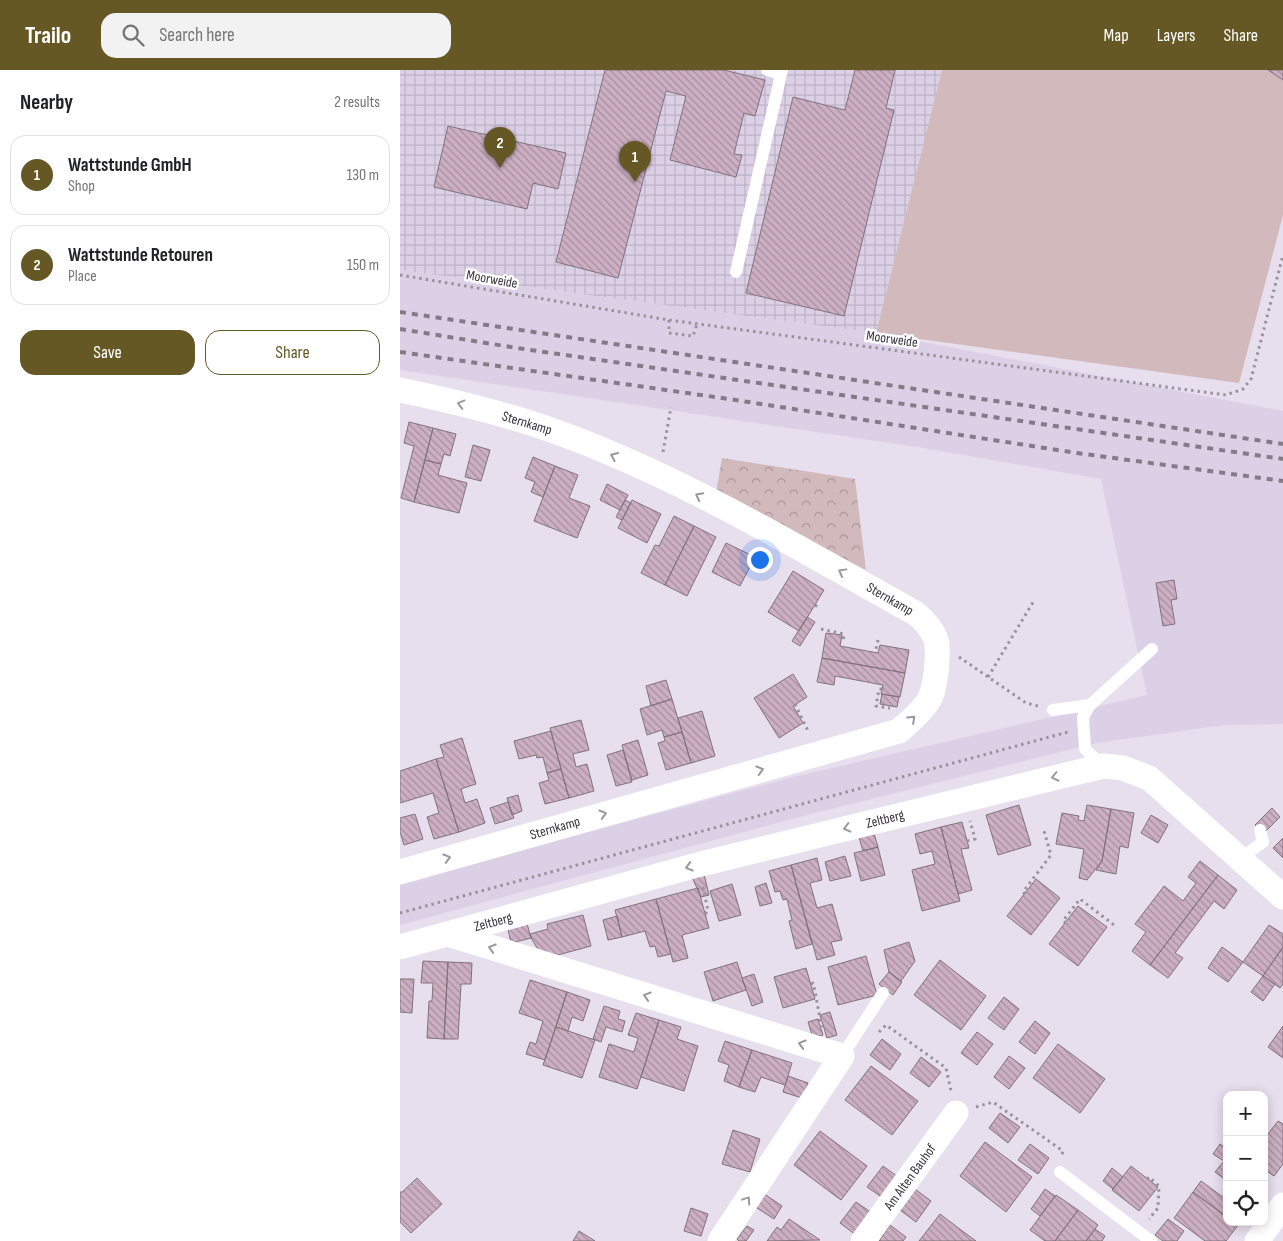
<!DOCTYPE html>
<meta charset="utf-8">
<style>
:root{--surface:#fff;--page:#f2f2f2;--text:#202124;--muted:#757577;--line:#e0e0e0;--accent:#665825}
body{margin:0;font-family:"Sofia Sans Condensed",sans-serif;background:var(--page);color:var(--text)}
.controls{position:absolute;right:15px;bottom:15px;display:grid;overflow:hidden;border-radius:10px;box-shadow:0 2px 12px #0003}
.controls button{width:45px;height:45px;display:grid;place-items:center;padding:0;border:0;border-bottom:1px solid var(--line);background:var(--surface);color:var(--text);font:25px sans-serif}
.you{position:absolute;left:359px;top:489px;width:18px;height:18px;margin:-12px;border:4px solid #fff;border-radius:50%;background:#1a73e8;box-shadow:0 0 0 8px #1a73e833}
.badge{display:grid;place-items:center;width:32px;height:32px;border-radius:50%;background:var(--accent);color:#fff;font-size:16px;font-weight:700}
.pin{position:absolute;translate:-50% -41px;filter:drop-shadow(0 1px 2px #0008)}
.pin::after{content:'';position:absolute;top:26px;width:18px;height:15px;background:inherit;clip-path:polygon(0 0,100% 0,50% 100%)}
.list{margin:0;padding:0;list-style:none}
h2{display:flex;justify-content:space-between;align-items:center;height:65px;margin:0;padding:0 20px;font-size:21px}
h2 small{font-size:16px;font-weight:400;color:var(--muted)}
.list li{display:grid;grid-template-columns:32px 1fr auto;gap:15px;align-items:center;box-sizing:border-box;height:80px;margin:0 10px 10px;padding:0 10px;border:1px solid var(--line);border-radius:15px}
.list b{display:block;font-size:19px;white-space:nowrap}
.list p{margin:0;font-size:16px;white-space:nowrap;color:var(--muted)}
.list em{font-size:16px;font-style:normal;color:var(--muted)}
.actions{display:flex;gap:10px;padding:15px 20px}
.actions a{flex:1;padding:11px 0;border:1px solid var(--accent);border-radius:15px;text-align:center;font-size:18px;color:var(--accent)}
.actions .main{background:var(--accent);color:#fff}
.icon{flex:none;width:28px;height:28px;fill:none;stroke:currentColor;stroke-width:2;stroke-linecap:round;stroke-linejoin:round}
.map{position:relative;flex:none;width:883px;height:1171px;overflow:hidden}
header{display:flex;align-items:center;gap:30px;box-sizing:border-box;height:70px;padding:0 25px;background:var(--accent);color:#fff}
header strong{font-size:24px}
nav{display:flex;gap:28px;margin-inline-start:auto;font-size:18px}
.search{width:350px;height:45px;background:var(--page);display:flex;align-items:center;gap:12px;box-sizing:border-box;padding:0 18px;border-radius:15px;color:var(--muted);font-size:19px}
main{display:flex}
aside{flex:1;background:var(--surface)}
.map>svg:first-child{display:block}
.built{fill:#dcd0e6}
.industrial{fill:url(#industrial-grid)}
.forest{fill:url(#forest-crowns)}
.pitch{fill:#d1b9bc}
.building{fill:url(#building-back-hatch);stroke:#81727c}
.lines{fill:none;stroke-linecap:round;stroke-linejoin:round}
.path{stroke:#98929d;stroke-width:3;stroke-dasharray:2.5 4;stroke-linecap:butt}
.lane{stroke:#fff;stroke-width:12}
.street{stroke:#fff;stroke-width:25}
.rail{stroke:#827c87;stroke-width:4;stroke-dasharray:6 6;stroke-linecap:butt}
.oneway{stroke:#9a989c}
.labels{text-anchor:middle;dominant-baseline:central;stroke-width:5;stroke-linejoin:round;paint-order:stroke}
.street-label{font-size:14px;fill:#353238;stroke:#fff}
</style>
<header>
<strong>Trailo</strong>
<div class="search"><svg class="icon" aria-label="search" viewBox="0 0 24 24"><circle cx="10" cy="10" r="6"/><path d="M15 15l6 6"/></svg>Search here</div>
<nav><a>Map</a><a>Layers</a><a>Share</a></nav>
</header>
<main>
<aside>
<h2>Nearby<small>2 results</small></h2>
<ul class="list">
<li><span class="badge">1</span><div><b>Wattstunde GmbH</b><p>Shop</p></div><em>130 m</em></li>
<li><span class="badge">2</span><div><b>Wattstunde Retouren</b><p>Place</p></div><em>150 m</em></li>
</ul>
<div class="actions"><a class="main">Save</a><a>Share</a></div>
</aside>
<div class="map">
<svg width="883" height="1171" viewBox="0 0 883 1171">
<defs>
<pattern id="industrial-grid" width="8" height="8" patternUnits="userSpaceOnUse" patternTransform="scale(1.25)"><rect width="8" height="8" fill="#dcd0e6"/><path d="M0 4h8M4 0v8" fill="none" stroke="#bdb3c6"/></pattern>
<pattern id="forest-crowns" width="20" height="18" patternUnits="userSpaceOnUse" patternTransform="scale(1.25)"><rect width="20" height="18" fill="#d1b9bc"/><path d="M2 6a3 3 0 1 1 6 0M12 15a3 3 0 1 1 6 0" fill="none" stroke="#aa979a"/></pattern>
<pattern id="building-back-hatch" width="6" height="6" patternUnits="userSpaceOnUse" patternTransform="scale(1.25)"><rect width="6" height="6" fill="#ccafc2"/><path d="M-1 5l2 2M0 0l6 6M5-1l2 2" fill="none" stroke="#a68f9f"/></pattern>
</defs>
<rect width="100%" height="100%" fill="#e7deee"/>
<path class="built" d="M0,200L476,263L883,341V654L824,655L697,673L403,746L0,855V813L393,707L747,625L701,409L517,377L0,300Z"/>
<path class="industrial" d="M0,0H542L476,263L0,200Z"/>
<path class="forest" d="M322,388L455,409L466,500L316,423Z"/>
<path class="pitch" d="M542,0H883V145L839,313L476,263Z"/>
<path class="building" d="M205,0H324L365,10L355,46L344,43L334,84L342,85L336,107L270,90L286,26L266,21L218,208L156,192Z
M455,0H495L486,38L494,40L444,246L346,223L393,27L445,40Z
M868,0H883V10Z
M48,56L166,83L158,119L133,113L127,139L34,117Z
M9,352L33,358L14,432L1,428L14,376L4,373Z
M33,358L56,364L50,386L44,384L41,394L25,390Z
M73,375L90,380L81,411L65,407Z
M133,387L155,396L143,427L131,422L135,412L125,408Z
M25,390L41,394L38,405L67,413L59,443L14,432Z
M155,396L178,405L169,428L190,436L177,468L134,451Z
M207,414L228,425L220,440L200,430Z
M225,430L231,433L222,450L216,447Z
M232,430L261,444L247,473L218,458Z
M274,446L294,456L265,515L241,503L255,475L259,476Z
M294,456L316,467L287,526L265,515Z
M326,473L355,487L340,516L312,502Z
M393,501L424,520L399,561L368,542Z
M774,510L777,529L771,530L775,554L763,556L756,513Z
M407,547L415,552L400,576L392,571Z
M426,563L442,565L440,576L478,583L480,575L509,580L505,603L422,588Z
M422,588L505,603L500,627L481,624L483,615L435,606L434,615L417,612Z
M393,604L407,627L393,636L403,653L379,668L354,628Z
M266,610L272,629L251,636L246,616Z
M482,624L499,627L497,637L480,634Z
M272,629L282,662L264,667L262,660L247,665L240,639Z
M302,641L315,686L291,693L278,648Z
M181,650L189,680L173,684L176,697L187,694L194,721L169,728L150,658Z
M151,661L161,699L147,703L143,687L137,688L136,685L119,689L114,671Z
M282,662L291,693L266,700L258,673L265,671L264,667Z
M62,668L76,714L61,719L65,733L77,729L85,753L59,762L36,689L44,687L40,675Z
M238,670L248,705L232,710L222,675Z
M223,680L232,712L216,716L207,685Z
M36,689L59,762L34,769L27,747L39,743L33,723L0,733V701Z
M161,699L169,728L145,734L139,713L149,710L147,703Z
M118,725L122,741L112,745L107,728Z
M108,732L114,748L95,754L90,738Z
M619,735L631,775L598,785L586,745Z
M687,735L711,739L702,791L687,810L679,808L684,779L656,774L662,743L679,746L678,750L684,751Z
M872,738L880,747L864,763L855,755Z
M711,739L734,743L728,778L720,776L716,804L696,800L702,791Z
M15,744L23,769L4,775L0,762V748Z
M751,745L768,755L758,773L741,763Z
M562,752L569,778L561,779L572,820L558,824L541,757Z
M541,757L560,831L522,841L512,800L535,794L532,781L520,784L515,764Z
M473,760L478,777L463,781L458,764Z
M883,768V788L873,778Z
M478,777L485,805L461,811L454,783Z
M445,786L451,806L430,811L425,792Z
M417,788L422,810L410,813L417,838L432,834L442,870L431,872L435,885L417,890L391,795Z
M800,791L818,805L750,895L732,881L746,862L735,854L764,816L783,831L796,813L788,807Z
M391,795L412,874L396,879L389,851L392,850L387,829L383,830L380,821L375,822L369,801Z
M304,804L309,825L301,827L292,807Z
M818,805L837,820L824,839L814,831L775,883L783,888L768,908L750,895Z
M636,809L660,828L631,865L607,846Z
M366,813L372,833L360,836L355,817Z
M332,814L341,845L319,851L310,821Z
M298,818L309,858L282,865L288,888L273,892L256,829Z
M256,829L271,884L258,887L255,876L250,877L245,861L222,867L215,840Z
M678,836L707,857L678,896L649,874Z
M183,845L191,876L154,886L139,881L131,868L130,864L148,859L147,854Z
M217,846L222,867L208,870L203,850Z
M126,850L131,868L111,873L107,855Z
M869,855L883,864V877L863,906L843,892Z
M509,872L515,891L501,911L489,902L484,880Z
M822,877L843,892L828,912L808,898Z
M883,877V914L880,918L863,906Z
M466,886L477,925L438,935L428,897Z
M540,890L586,926L561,960L514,925Z
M23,891L48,892L44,969L27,968L29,931H32L33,913H21Z
M48,892L72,893L71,914H61L58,969H44Z
M337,892L346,920L313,931L304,902Z
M406,898L415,929L383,938L374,907Z
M489,902L502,912L493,925L479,914Z
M354,904L363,932L352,936L342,908Z
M863,906L875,914L863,931L851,922Z
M0,909H14L12,943L0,942Z
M130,910L167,922L145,990L126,984L130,972L136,974L143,951L119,943Z
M167,922L190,930L183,951L172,947L168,961L156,957Z
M604,927L619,939L604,960L588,948Z
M204,936L220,941L218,949L225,951L222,962L206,957L201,972L193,969Z
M430,942L437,965L427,968L420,945Z
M236,943L259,950L237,1019L199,1007L209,974L234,982L238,968L228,965Z
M418,949L423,965L413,968L408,952Z
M259,950L281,957L277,969L298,976L284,1021L241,1007Z
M635,951L650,963L635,984L619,972Z
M883,956V988L868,977Z
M156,957L195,970L182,1008L143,995Z
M577,962L593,974L577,995L561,983Z
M482,969L501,984L490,1000L470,985Z
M325,971L352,980L339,1017L324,1011L329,995L318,991Z
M658,974L705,1009L680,1043L633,1008Z
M352,980L392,993L385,1015L361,1007L355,1022L339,1017Z
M609,986L625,998L609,1019L594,1007Z
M521,987L541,1002L529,1017L510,1003Z
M471,996L518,1031L492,1065L445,1030Z
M388,1006L408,1013L402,1028L383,1022Z
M600,1043L620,1057L608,1073L589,1058Z
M878,1051L883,1054V1094L874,1106L864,1099V1069Z
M333,1060L360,1069L350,1102L322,1094Z
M420,1061L467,1096L441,1130L394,1095Z
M585,1072L632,1107L606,1142L560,1106Z
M630,1074L649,1088L638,1104L618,1090Z
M820,1074L827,1079V1111L815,1102L824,1091L813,1084Z
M483,1096L498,1107L483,1128L467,1117Z
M731,1096L758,1117L739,1141L712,1120Z
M712,1098L723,1107L713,1119L703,1111Z
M17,1108L42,1134L11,1163L0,1152V1124Z
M801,1111L827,1130V1147L793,1122Z
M515,1119L531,1131L516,1152L500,1140Z
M645,1119L655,1126L640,1146L631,1139Z
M793,1122L827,1147V1152L838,1155L826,1171H805L774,1148Z
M363,1123L382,1136L374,1149L354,1136Z
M656,1125L678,1140L655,1171H645L630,1160Z
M456,1132L472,1143L456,1165L440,1153Z
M291,1138L308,1144L301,1166L284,1161Z
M678,1140L698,1155L686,1171H655Z
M540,1144L561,1160L576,1171H519Z
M389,1149L420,1170L367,1171L377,1157L381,1160Z
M768,1149L784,1161L777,1171H763L755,1165Z
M490,1155L506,1167L503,1171H479Z
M347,1156L354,1160L346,1171H339L337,1169Z
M695,1159L705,1166L702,1171H686Z
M179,1161L195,1171H173Z"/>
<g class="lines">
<path class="path" d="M0,205L269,250L826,325L843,319L851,309L883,185
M269,250V263L293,266L297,254
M263,382L271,337
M415,535L418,537
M421,559L444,564L443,571H441
M478,570L476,579H479
M559,587L626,633L638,636
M588,607L635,529
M482,619H479L476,636L490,638
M395,634L409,663
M567,771L575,769L570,751
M303,817L308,841L305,844
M625,824L623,822L651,785L644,761
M0,843L668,662
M666,853L663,851L680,829L714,855
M411,914L413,913C417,928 418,942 422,957
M479,962L486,955L546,998L551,1021
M576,1037L593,1032L663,1081L661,1087
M747,1109L749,1107L759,1116L758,1138L749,1149
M0,1122L1,1123"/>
<path class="lane" d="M367,0L381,4
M336,202L382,0
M690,635L683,647L685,679L703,696
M653,640L690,635L752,579
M840,789L863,772L860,760
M442,986L483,923
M660,1102L751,1171"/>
<path class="street" d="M0,320C52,331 104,343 154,361C280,406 398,478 515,543C524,550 532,558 536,570C539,583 536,618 529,630C521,643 510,651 499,661L0,802
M48,864L442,986L320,1171
M0,877L297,795L703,696L723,698L749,708L883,827
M463,1171L556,1043
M857,1171L883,1135"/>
<path class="rail" d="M0,242L883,374
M0,259L117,278L883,389
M0,282L329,329L677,383L883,411"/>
</g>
<defs><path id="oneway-chevron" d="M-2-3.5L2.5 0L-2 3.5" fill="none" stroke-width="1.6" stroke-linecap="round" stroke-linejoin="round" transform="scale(1.25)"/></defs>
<g class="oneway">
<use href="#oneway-chevron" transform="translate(61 334) rotate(-165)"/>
<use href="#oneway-chevron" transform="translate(214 386) rotate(-157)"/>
<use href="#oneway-chevron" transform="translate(299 426) rotate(-152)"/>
<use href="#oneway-chevron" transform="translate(442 502) rotate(-151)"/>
<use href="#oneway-chevron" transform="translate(512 649) rotate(-43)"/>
<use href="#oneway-chevron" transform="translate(360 700) rotate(-16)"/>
<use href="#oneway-chevron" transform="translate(655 707) rotate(167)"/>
<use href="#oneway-chevron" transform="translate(203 744) rotate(-16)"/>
<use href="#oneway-chevron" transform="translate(447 758) rotate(166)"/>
<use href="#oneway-chevron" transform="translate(47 788) rotate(-16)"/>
<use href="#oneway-chevron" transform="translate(289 797) rotate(164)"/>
<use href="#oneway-chevron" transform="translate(92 878) rotate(-163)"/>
<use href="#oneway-chevron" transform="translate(247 926) rotate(-163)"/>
<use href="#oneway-chevron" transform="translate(402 974) rotate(-163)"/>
<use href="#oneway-chevron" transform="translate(347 1130) rotate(-56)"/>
</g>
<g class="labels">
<g class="street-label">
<text transform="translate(92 209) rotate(10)">Moorweide</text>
<text transform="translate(492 269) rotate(8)">Moorweide</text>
<text transform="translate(127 353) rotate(17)">Sternkamp</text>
<text transform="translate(490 529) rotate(30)">Sternkamp</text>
<text transform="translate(485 749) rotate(-14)">Zeltberg</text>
<text transform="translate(155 758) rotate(-16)">Sternkamp</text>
<text transform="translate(93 852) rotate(-15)">Zeltberg</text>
<text transform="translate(510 1107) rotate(-54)">Am Alten Bauhof</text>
</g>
</g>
</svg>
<div class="controls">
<button>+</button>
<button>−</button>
<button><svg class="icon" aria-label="locate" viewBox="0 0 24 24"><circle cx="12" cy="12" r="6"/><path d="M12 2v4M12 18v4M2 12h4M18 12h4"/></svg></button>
</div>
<div class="you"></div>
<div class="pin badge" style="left:235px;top:112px">1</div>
<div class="pin badge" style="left:100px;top:98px">2</div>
</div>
</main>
